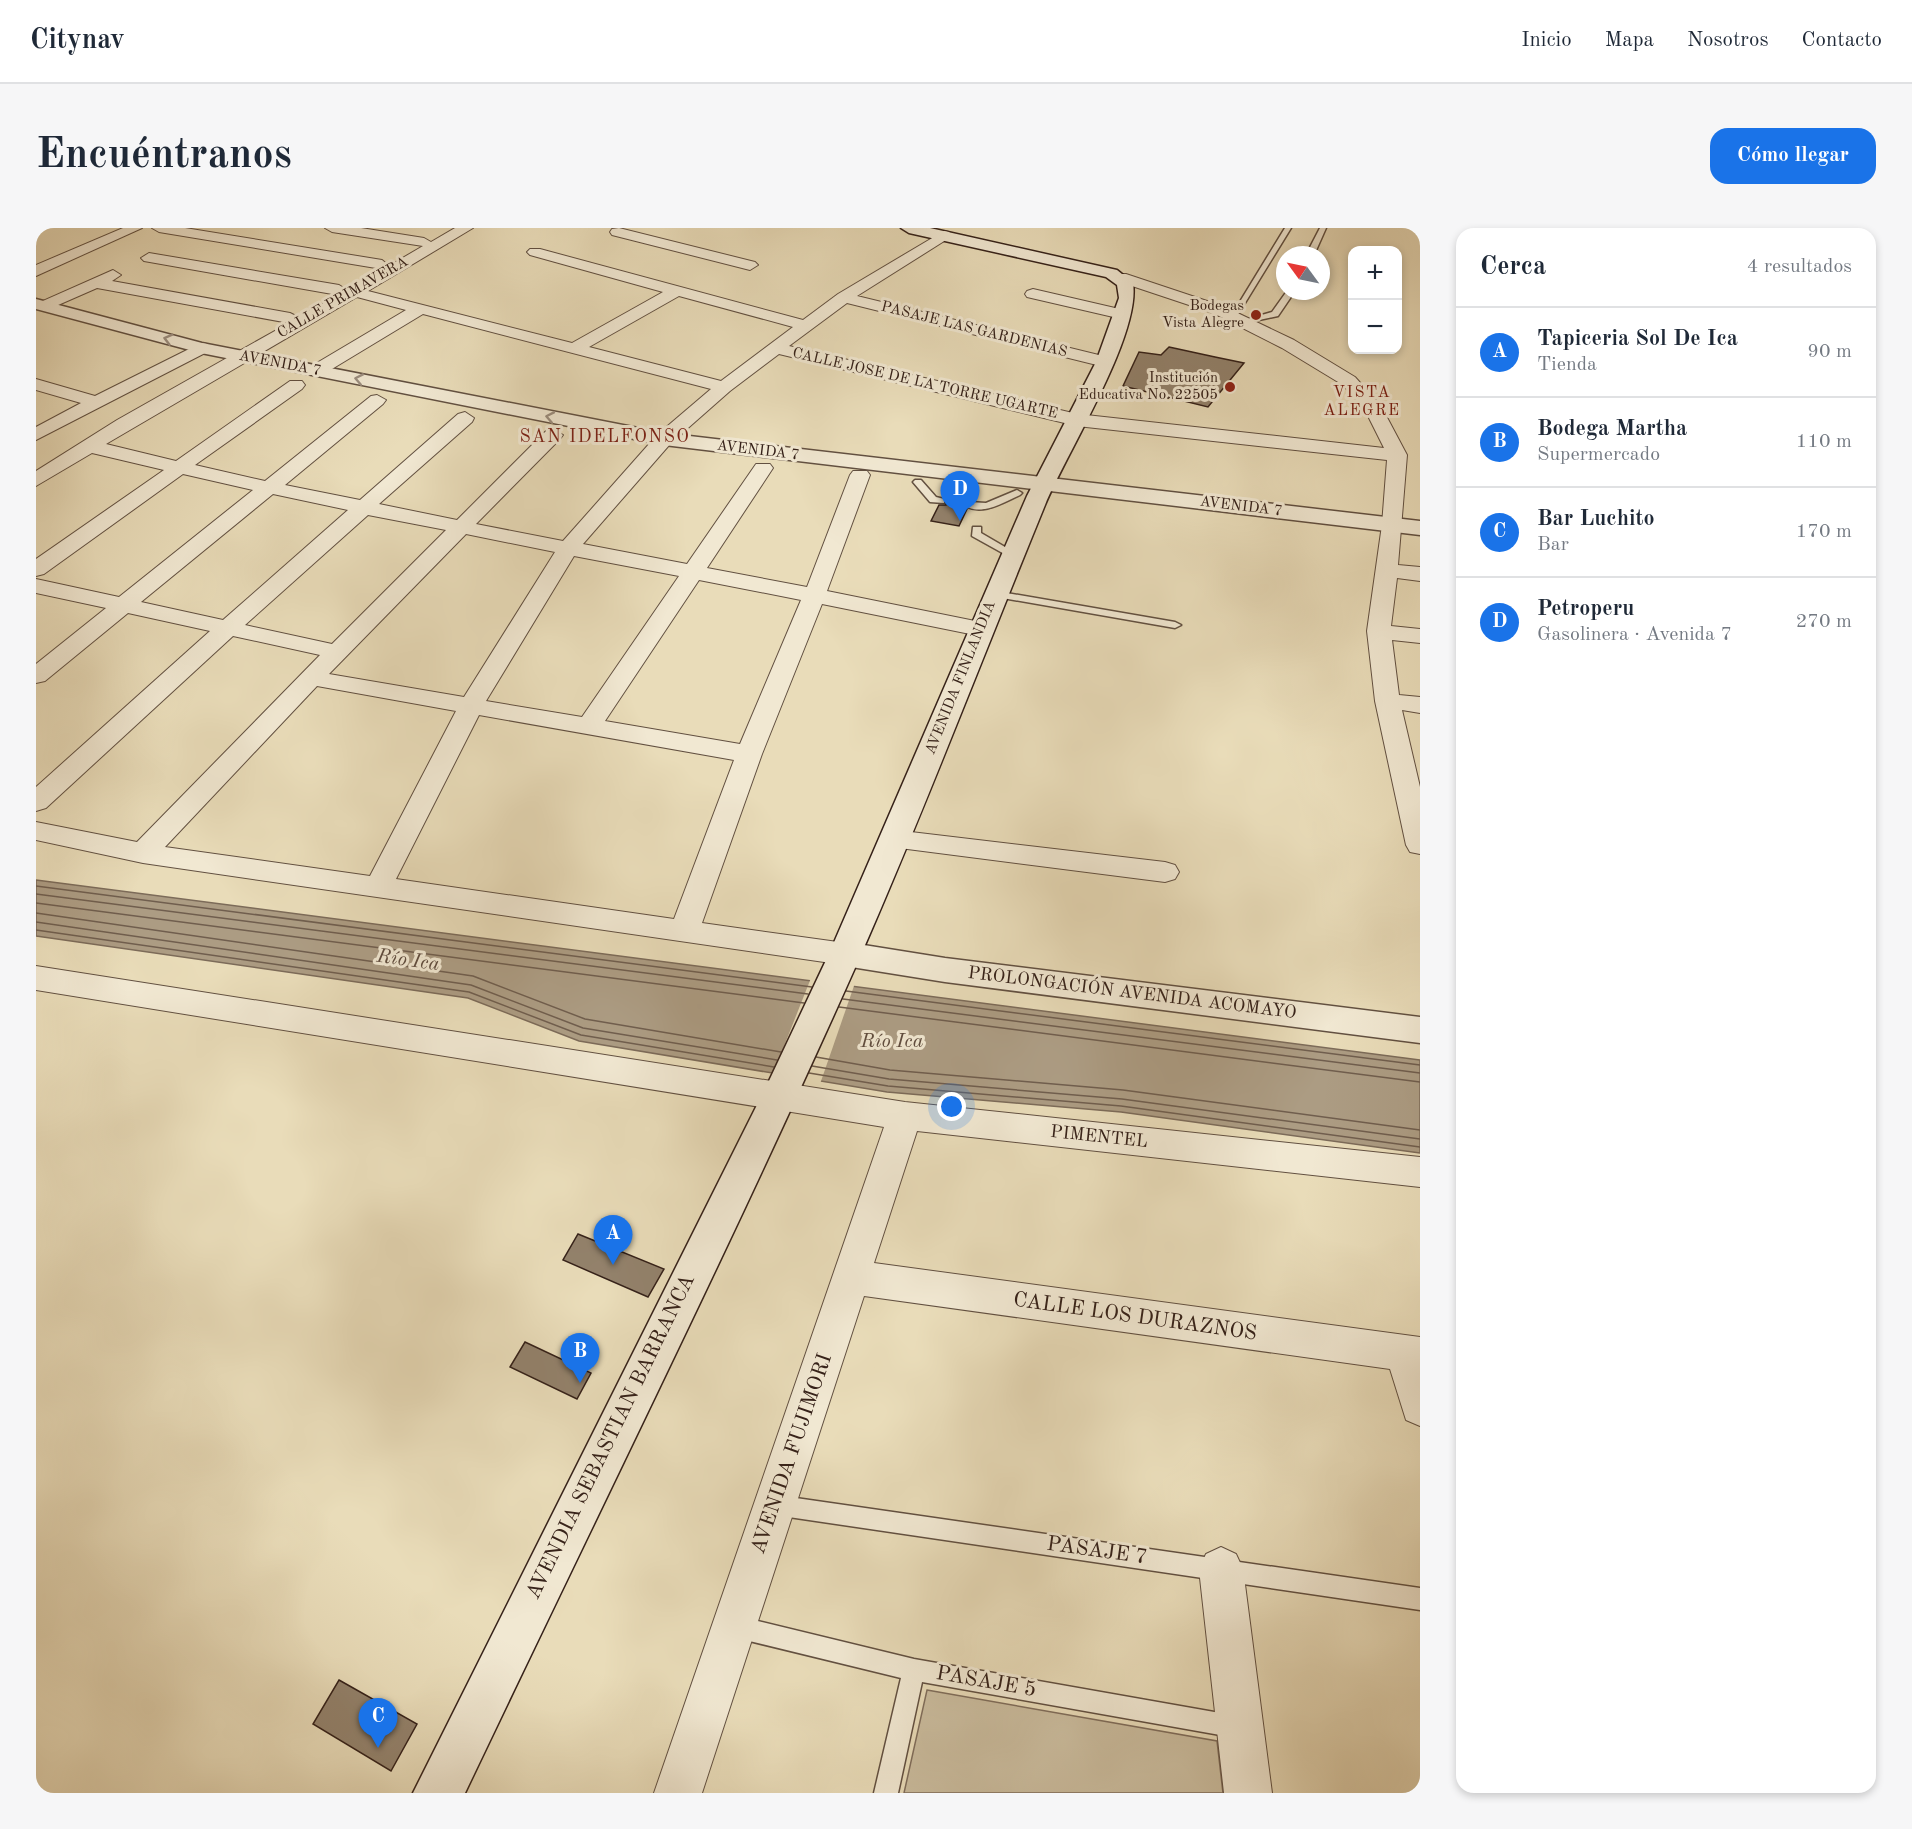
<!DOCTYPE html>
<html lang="es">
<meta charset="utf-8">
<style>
:root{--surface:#fff;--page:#f6f6f7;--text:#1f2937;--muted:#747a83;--line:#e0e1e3;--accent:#1a73e8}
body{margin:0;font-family:"Old Standard TT",serif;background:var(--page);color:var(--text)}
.controls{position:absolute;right:18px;top:18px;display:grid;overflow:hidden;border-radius:12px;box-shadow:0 3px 9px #0003}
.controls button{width:54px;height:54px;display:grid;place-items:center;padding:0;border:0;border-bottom:2px solid var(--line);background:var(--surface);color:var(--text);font:30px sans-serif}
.compass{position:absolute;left:1240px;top:18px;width:54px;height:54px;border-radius:50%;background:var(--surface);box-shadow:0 3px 9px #0003;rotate:303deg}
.you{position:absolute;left:916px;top:879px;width:21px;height:21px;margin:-15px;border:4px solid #fff;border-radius:50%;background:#1a73e8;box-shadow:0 0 0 9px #1a73e833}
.badge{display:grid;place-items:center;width:39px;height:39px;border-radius:50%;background:var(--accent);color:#fff;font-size:20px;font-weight:700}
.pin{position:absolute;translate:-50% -50px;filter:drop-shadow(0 2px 3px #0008)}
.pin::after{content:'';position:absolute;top:32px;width:21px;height:18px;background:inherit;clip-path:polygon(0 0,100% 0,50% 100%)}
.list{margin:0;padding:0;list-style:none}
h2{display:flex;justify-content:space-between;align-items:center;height:78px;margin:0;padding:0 24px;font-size:26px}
h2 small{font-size:20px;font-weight:400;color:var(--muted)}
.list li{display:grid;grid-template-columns:39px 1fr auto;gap:18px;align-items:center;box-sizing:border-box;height:90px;padding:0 24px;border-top:2px solid var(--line)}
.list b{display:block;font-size:22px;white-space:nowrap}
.list p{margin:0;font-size:20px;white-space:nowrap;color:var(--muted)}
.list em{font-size:20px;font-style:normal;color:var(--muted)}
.map{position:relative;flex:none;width:1384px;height:1565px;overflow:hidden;border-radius:18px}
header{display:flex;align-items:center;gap:36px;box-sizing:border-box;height:84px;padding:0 30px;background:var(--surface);border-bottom:2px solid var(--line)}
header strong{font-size:28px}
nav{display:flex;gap:33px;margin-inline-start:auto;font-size:21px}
.intro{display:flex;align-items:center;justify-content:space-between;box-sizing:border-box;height:144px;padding:0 36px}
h1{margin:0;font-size:42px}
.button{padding:15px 27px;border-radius:18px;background:var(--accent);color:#fff;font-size:21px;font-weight:700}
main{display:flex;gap:36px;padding:0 36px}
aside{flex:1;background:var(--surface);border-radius:18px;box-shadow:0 3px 9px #0003}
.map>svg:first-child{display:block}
.green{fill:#cabc9e;stroke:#806e5c;stroke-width:1.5}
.water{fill:#ac9c83;stroke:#7c6b59;stroke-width:1.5}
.pier{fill:#e9dcb9}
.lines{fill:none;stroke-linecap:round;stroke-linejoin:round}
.shore{stroke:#705e4e;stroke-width:1.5}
.building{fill:#93826c;stroke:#352119;stroke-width:1.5}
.service-casing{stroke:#625041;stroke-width:3}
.minor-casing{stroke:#625041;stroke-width:2}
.tertiary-casing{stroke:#625041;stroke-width:3}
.secondary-casing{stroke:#352119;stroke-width:3}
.service{fill:#f1e8d2;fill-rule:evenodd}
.minor{fill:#f1e8d2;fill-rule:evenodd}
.tertiary{fill:#f1e8d2;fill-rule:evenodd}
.secondary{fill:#f1e8d2;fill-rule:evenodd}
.oneway{stroke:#9c8e7f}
.poi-dot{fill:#8f2418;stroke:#f1e8d2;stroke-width:2}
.labels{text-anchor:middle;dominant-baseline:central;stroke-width:6;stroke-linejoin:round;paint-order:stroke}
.far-street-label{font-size:15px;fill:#352119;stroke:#f1e8d2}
.far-poi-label{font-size:15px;fill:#352119;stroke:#f1e8d2;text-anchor:end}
.far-neighbourhood-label{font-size:16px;letter-spacing:1.5px;fill:#7a1f14;stroke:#f1e8d2}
.far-quarter-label{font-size:18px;letter-spacing:1.5px;fill:#7a1f14;stroke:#f1e8d2}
.street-label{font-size:18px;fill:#352119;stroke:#f1e8d2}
.water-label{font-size:20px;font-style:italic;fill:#5f4c3e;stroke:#f1e8d2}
.near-street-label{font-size:21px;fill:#352119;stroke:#f1e8d2}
</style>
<header>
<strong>Citynav</strong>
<nav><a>Inicio</a><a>Mapa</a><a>Nosotros</a><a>Contacto</a></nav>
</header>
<div class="intro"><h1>Encuéntranos</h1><a class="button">Cómo llegar</a></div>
<main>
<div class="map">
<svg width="1384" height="1565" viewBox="0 0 1384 1565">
<rect width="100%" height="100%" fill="#e9dcb9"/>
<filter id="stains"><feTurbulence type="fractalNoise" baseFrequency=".00333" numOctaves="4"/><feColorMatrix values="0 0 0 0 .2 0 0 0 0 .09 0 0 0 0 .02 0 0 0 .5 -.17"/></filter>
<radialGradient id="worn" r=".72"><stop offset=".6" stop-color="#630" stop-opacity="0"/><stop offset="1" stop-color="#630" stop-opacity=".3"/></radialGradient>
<path class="green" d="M891,1462L1181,1513L1187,1565H868Z"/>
<path class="water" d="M0,652L1384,832V925L1085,884L851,864L543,813L432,770L0,708Z"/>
<path class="pier" d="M775,750L819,755L784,856L737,846Z"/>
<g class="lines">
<path class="shore" d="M0,658L776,759
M0,666L772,766
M0,675L768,775
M0,685L437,748L549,791L745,824
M0,694L435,757L547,800L741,832
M0,702L433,764L545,807L738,839
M810,763L1384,837
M807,771L1384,845
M803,779L1384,854
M780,829L854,842L1087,862L1384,902
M776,838L853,851L1086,871L1384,911
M773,845L852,858L1085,878L1384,919"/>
</g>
<path class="building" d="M1133,119L1179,129L1208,135L1172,179L1087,158L1103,124L1125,127Z
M910,270L930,273L926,278L931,281L923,298L895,293L903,277H910Z
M542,1006L628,1041L612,1069L527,1032Z
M489,1114L555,1145L541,1171L474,1139Z
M303,1452L381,1496L355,1543L277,1496Z"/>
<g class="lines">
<g class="service-casing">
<path id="service" d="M1249,0H1255L1201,88L1194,90Z
M1284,0H1290L1278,27H1270Z
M1251,63H1259L1242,88L1209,95L1205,93L1236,84Z
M879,252H885L900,269L908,271V275L894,274L877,254Z
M981,262L986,265L984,267C968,274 945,289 928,277L933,274L950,275Z
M937,299H945V305L981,326L972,328L936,308Z
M959,363L1139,394L1145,397L1139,400L955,368V364Z
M739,1267L1384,1360V1382L739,1287L732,1284L729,1277L732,1270Z
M701,1388L878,1431L1201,1488L1209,1491L1212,1499L1209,1507L1201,1510L886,1454L862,1565H838L865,1450L701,1410L693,1407L690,1399L693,1391Z"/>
</g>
<g class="minor-casing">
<path id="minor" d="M87,0H106L0,48V37Z
M116,0H149L346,32L353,38L387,18L296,4L289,0H325L388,10L395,14L419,0H437L332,63L536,115L627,64L494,27L491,24L494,21H504L767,92L802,66L908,3L913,4L915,7L913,10L821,68L1075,130L1078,134L1075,138L1069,139L811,75L753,118L1041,186L1348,220L1328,180L1307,157L1246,120L1177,85L1078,52L1076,49L1078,46H1090L1189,79L1258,112L1319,149L1345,178L1371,227L1362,337L1384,339V353L1361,350L1355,398L1384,401V415L1356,412L1363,467L1384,469V485L1366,482L1384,559V626L1374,624L1370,617L1339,473L1331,403L1346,297L1351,232L1041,198L743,126L694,163L635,215L547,316L651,336L720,236H734L737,240L671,340L771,359L814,247L817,243H831L834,247L791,363L944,394L952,396L956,401L952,406L944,408L786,376L726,526L666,695L809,715L820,718L824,726L820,734L809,737L107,635L0,612V594L101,614L284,427L197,408L10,580L0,583V559L174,403L92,385L9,453L0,455V436L70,380L0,365V351L83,369L217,262L147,246L8,346L0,348V331L128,242L56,225L0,258V243L81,192L253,95L61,60L13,81H1L0,76L77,42L85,47L76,53L254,85L262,89L302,67L108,33L105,30L113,25L303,57L311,62L346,41L123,4ZM643,68L757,99L685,153L553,119ZM321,69L370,82L274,139L271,143L274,147H286L387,86L675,161L621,207L527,313L440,296L524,211L527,207L517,201L510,203L421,292L343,276L436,194L438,190L429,184L422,186L324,272L249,257L347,176L350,172L341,167L335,168L229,253L159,237L266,161L269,157L266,153H254L140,233L70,216ZM237,266L312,282L187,392L105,374ZM332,287L410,302L296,416L209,397ZM430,306L519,324L428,469L293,446ZM538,328L643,348L546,489L450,473ZM663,352L765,372L704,516L569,493ZM281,458L420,483L334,648L129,619ZM443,487L698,532L638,691L360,651Z
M583,0L719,34L722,37L714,42L576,7L574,4L576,1Z
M997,61L1092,83L1094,86L1086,91L991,69L989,66L991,63Z
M165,115L171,116L174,120L171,124L0,212V199L45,175L0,162V151L59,168Z
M858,602L1129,634L1139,637L1143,644L1139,651L1129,654L848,618L844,611L848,604Z
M0,738L869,874L1384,929V959L881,903L838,1035L1384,1109V1198L1370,1192L1354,1141L828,1068L666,1565H618L848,899L0,762Z
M1185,1319L1200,1326L1207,1341L1236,1565H1188L1163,1341L1170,1326Z"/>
</g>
<g class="tertiary-casing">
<path id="tertiary" d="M0,71L166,115L628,205L1384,293V307L628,217L165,125L0,81Z
M809,714L909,730L1384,789V815L909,754L809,738L798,734L793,726L798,718Z"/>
</g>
<g class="secondary-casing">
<path id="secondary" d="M865,0H894L1081,42L1097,55C1105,107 1031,224 1009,277C947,428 889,581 823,731C698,1012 561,1287 429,1565H377L733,853L793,726L991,268L1060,134L1083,70L1081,57L1070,49L873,5Z"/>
</g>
<use href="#service" class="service"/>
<use href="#minor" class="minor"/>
<use href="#tertiary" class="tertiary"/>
<use href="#secondary" class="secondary"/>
</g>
<defs><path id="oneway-chevron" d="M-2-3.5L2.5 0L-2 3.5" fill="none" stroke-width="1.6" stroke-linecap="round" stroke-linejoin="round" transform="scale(1.5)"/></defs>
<g class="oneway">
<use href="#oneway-chevron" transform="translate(132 111) rotate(-165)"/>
<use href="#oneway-chevron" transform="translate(323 151) rotate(-169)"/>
<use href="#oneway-chevron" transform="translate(514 189) rotate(-169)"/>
</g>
<g class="poi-dot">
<circle cx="1220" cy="87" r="6"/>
<circle cx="1194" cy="159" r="6"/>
</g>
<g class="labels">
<g class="far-street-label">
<text transform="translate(307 70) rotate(-30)">CALLE PRIMAVERA</text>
<text transform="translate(938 102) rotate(14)">PASAJE LAS GARDENIAS</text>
<text transform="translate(244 136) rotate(11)">AVENIDA 7</text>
<text transform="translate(889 156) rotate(13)">CALLE JOSE DE LA TORRE UGARTE</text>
<text transform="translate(722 223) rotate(7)">AVENIDA 7</text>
<text transform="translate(1205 279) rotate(7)">AVENIDA 7</text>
<text transform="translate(925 450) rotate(-68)">AVENIDA FINLANDIA</text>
</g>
<g class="far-poi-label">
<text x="1208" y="78">Bodegas<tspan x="1208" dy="17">Vista Alegre</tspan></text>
<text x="1182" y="150">Institución<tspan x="1182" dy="17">Educativa No. 22505</tspan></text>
</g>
<g class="far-neighbourhood-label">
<text x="1326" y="165">VISTA<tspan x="1326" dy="18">ALEGRE</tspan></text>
</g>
<g class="far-quarter-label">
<text x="569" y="209">SAN IDELFONSO</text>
</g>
<g class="street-label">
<text transform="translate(1096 765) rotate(7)">PROLONGACIÓN AVENIDA ACOMAYO</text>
<text transform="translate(1063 909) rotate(6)">PIMENTEL</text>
</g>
<g class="water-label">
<text transform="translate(372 733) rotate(8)">Río Ica</text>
<text x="856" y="814">Río Ica</text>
</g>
<g class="near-street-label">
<text transform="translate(1099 1089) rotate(8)">CALLE LOS DURAZNOS</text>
<text transform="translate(575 1209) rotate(-64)">AVENDIA SEBASTIAN BARRANCA</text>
<text transform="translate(756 1226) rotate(-71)">AVENIDA FUJIMORI</text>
<text transform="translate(1061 1323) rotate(8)">PASAJE 7</text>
<text transform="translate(950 1454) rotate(10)">PASAJE 5</text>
</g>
</g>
<rect width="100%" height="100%" filter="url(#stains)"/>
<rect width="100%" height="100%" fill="url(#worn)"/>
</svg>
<div class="controls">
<button>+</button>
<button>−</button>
</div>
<svg class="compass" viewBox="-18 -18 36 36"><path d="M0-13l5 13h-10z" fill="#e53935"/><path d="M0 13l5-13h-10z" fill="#747a83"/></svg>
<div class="you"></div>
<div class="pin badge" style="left:577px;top:1037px">A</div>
<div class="pin badge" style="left:544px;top:1155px">B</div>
<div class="pin badge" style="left:342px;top:1520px">C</div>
<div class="pin badge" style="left:924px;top:293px">D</div>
</div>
<aside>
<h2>Cerca<small>4 resultados</small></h2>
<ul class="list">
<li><span class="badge">A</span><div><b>Tapiceria Sol De Ica</b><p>Tienda</p></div><em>90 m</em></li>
<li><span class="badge">B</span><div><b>Bodega Martha</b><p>Supermercado</p></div><em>110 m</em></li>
<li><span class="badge">C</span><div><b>Bar Luchito</b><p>Bar</p></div><em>170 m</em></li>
<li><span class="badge">D</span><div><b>Petroperu</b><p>Gasolinera · Avenida 7</p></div><em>270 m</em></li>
</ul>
</aside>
</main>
